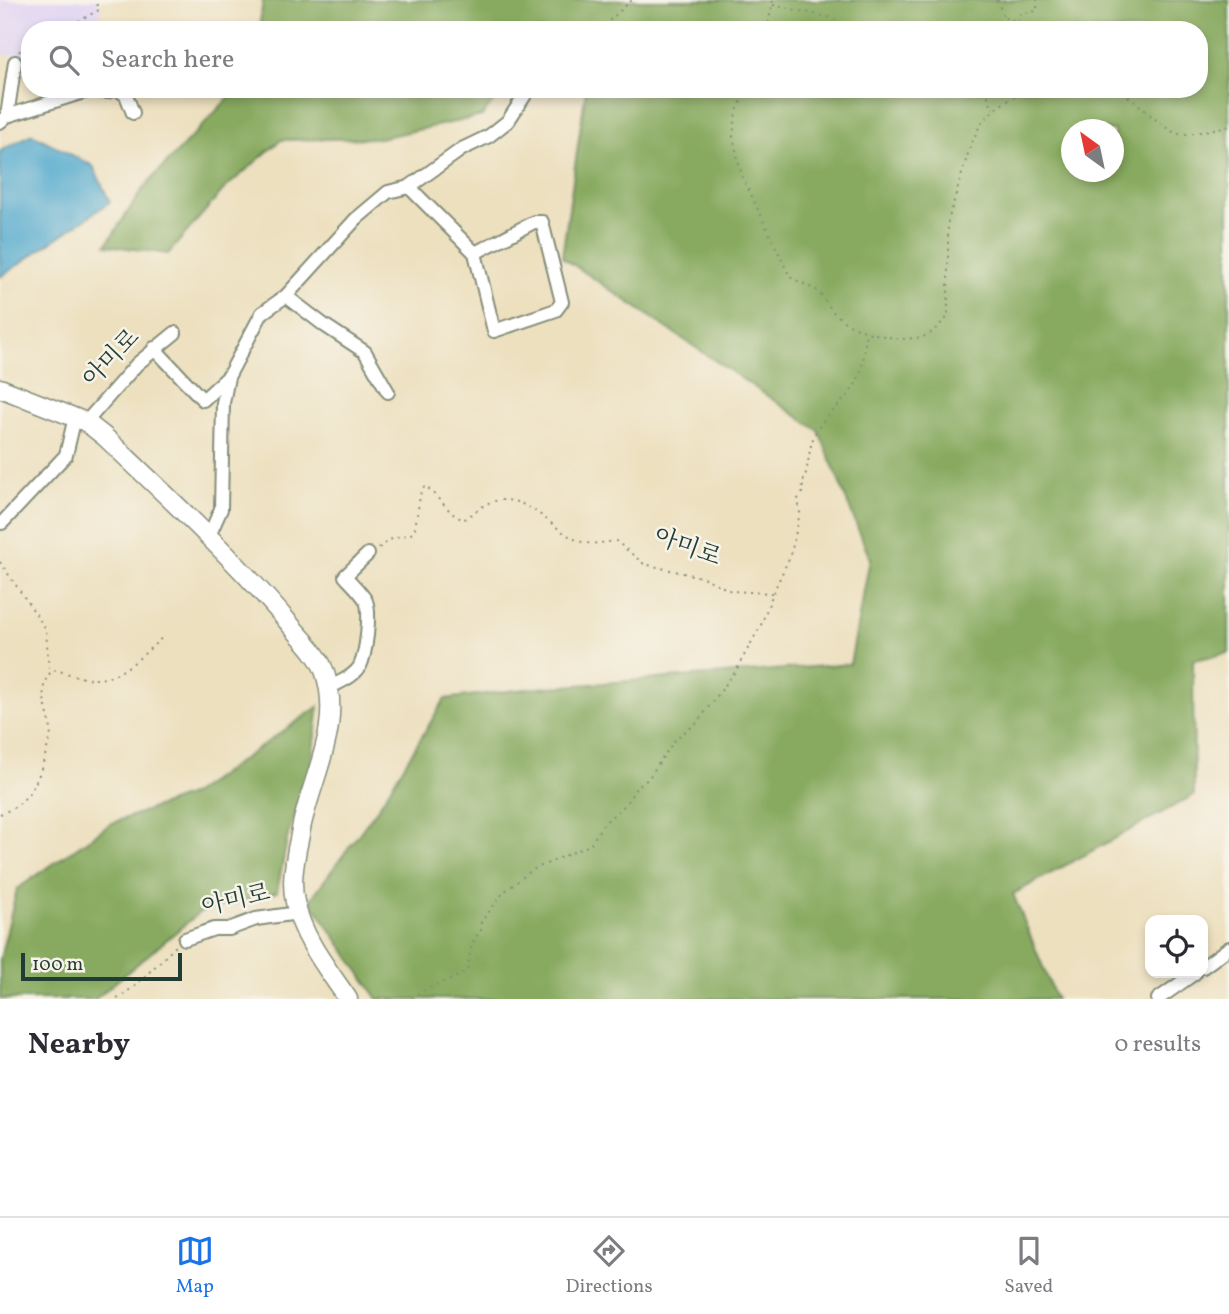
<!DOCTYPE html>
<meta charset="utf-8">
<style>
:root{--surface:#fff;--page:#f7f7f7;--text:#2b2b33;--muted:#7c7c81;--line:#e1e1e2;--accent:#1a73e8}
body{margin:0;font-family:Vollkorn,"Noto Serif KR",serif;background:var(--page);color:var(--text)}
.controls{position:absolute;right:21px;bottom:21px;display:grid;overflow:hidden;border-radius:14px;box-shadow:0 4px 10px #0003}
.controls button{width:63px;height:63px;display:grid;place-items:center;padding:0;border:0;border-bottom:2px solid var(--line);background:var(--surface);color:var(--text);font:35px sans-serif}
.compass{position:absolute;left:1061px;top:119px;width:63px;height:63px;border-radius:50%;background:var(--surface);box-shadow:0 4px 10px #0003;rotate:327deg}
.scale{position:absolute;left:21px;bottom:18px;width:161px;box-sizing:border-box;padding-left:7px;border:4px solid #1f3d34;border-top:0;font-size:19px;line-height:24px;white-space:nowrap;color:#1f3d34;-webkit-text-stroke:5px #f7f3e8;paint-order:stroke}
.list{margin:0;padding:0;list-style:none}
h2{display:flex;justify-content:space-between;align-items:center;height:91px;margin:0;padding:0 28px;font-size:30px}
h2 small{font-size:23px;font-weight:400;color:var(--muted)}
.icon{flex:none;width:38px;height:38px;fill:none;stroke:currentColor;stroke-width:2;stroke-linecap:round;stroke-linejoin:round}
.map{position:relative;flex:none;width:1229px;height:999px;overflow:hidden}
.search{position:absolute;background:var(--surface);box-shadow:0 4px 10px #0003;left:21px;right:21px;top:21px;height:77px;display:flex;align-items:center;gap:18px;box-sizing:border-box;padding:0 24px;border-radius:28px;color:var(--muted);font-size:26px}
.sheet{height:217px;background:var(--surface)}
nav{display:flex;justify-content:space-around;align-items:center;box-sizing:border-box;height:98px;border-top:2px solid var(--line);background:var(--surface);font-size:19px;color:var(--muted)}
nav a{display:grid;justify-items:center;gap:4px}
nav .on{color:var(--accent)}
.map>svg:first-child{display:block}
.built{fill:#e0d4f4}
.forest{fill:#88aa60;stroke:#54744a;stroke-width:2;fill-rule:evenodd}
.water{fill:#50a8cd;stroke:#387280;stroke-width:2}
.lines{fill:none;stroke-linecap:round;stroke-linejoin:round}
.minor-casing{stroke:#868e7a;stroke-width:16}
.secondary-casing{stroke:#868e7a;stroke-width:21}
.path{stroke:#868e7a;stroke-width:2;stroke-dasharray:2 5;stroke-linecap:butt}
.minor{stroke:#fff;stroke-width:12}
.secondary{stroke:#fff;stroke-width:18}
.labels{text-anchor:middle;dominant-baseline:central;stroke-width:5;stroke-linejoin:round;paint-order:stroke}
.street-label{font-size:24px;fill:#1f3d34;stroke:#f7f3e8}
</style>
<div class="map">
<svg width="1229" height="999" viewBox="0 0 1229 999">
<rect width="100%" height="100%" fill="#f7f3e8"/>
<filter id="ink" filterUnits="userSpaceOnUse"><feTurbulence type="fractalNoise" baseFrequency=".0143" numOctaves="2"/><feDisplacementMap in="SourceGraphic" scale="14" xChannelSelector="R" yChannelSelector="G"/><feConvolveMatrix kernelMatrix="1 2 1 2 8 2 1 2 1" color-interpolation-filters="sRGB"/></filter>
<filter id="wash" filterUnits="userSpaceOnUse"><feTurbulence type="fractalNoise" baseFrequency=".00686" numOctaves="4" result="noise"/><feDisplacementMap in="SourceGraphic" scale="28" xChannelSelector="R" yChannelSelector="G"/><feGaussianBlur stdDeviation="1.57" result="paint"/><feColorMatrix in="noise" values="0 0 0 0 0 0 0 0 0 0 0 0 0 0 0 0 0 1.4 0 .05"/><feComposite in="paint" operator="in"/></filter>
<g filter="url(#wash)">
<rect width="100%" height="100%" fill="#ede0bf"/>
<path class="built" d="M0,0H98L101,11L94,30H30V56L5,55L0,52Z"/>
<path class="forest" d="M263,0H1229V653L1193,660L1194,795L1013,894L1056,999H378L310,900L378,808L445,699L525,689L850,664L870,559L819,431L562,257L586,89H1199V30H259ZM1072,130H1114V172H1072Z
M237,89H503L482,116L380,138L281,140L224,189L168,254L106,245L144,187Z
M319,706L310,773L288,835L277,892L200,912L95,999H0V959L17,889L112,823L193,794Z"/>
<path class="water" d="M32,134L93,166L110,202L0,277V151Z"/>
</g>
<g filter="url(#ink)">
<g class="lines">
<g class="minor-casing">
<path id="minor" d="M117,89L126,95L133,113
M7,116L15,62
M0,122L7,116L90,90L108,92L113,89
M409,187L462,149L489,136L508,121L529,89
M286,296L324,325L365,352L388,392
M154,348L203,400L228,377
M86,422L137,364L175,333
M2,523L66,455L75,417
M209,536L221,509L223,403L228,377L262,313L286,296L356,219L388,192L409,187L475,253L494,331L556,310L562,302L542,222H534L475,253
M329,688C339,682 354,677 360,666C366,654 371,614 366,601C362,593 351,583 345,576L368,554
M185,939L214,929H229L256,919L298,913
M1203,967L1229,948
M1158,999L1195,973"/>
</g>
<g class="secondary-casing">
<path id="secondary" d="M0,388L86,422L105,437C168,497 232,556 288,622C301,638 319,654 325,673C341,722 317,767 305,813C301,825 300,837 297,849C294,867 291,884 295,902C303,939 327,968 348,999"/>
</g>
<path class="path" d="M997,0L1004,17
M773,5L833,18L854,30
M52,30L73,24L99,10L95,0
M599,30L632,0
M767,30L773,0
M1005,30L1002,20L1004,18L1018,21L1019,14L1037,11V0
M19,52L30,36
M747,89L736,113L733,137L742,176L790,277L818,291L834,313L845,322L866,332L898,339L920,338L930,334L948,317V221L970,147L980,125L994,110L1012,97L1038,89
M985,89L993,109
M1116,89C1135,97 1163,131 1179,134C1192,135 1216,128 1229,126
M379,548L393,538L411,534L415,528L421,490L426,486L453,514L463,520C472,515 482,505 491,502C528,491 549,529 579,541C591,546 604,542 616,541L644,564L705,578L731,591L772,593
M0,562L46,629L49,672
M0,814C29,804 39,780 46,752C48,745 51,737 51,731C49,708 34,688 53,670C66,672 79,678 92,679C120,681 144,653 163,637
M117,999L135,986L176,946
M412,999C427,983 449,985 467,970C471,955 469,942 481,931V922L504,892L532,870L590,845L603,824L625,805L636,788L648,779L676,738L696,724L735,672L761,625L773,593L791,554L800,513L798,499L804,491L802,484C810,468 807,449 816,432C824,417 838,407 849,394C864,375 864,355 866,332"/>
<use href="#minor" class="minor"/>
<use href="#secondary" class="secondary"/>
</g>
</g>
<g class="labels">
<g class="street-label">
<text transform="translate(112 359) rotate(-46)">아미로</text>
<text transform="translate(687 548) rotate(20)">아미로</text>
<text transform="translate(236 901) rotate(-13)">아미로</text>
</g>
</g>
</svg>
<div class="controls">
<button><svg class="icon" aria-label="locate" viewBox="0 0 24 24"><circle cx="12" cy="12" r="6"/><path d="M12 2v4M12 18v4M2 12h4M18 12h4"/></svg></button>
</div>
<svg class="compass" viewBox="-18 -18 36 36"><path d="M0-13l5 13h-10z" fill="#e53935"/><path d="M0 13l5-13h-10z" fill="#7c7c81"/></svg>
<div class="scale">100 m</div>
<div class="search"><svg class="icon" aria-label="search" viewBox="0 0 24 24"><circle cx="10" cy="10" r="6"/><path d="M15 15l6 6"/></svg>Search here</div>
</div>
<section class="sheet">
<h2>Nearby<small>0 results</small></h2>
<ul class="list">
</ul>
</section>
<nav>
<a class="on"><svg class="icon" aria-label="map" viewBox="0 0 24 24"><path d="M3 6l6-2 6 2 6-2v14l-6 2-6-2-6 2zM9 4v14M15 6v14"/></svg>Map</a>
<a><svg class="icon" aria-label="directions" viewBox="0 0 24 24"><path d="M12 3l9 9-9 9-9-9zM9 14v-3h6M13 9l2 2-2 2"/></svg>Directions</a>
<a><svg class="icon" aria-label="saved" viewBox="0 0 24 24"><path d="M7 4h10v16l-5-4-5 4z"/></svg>Saved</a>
</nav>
